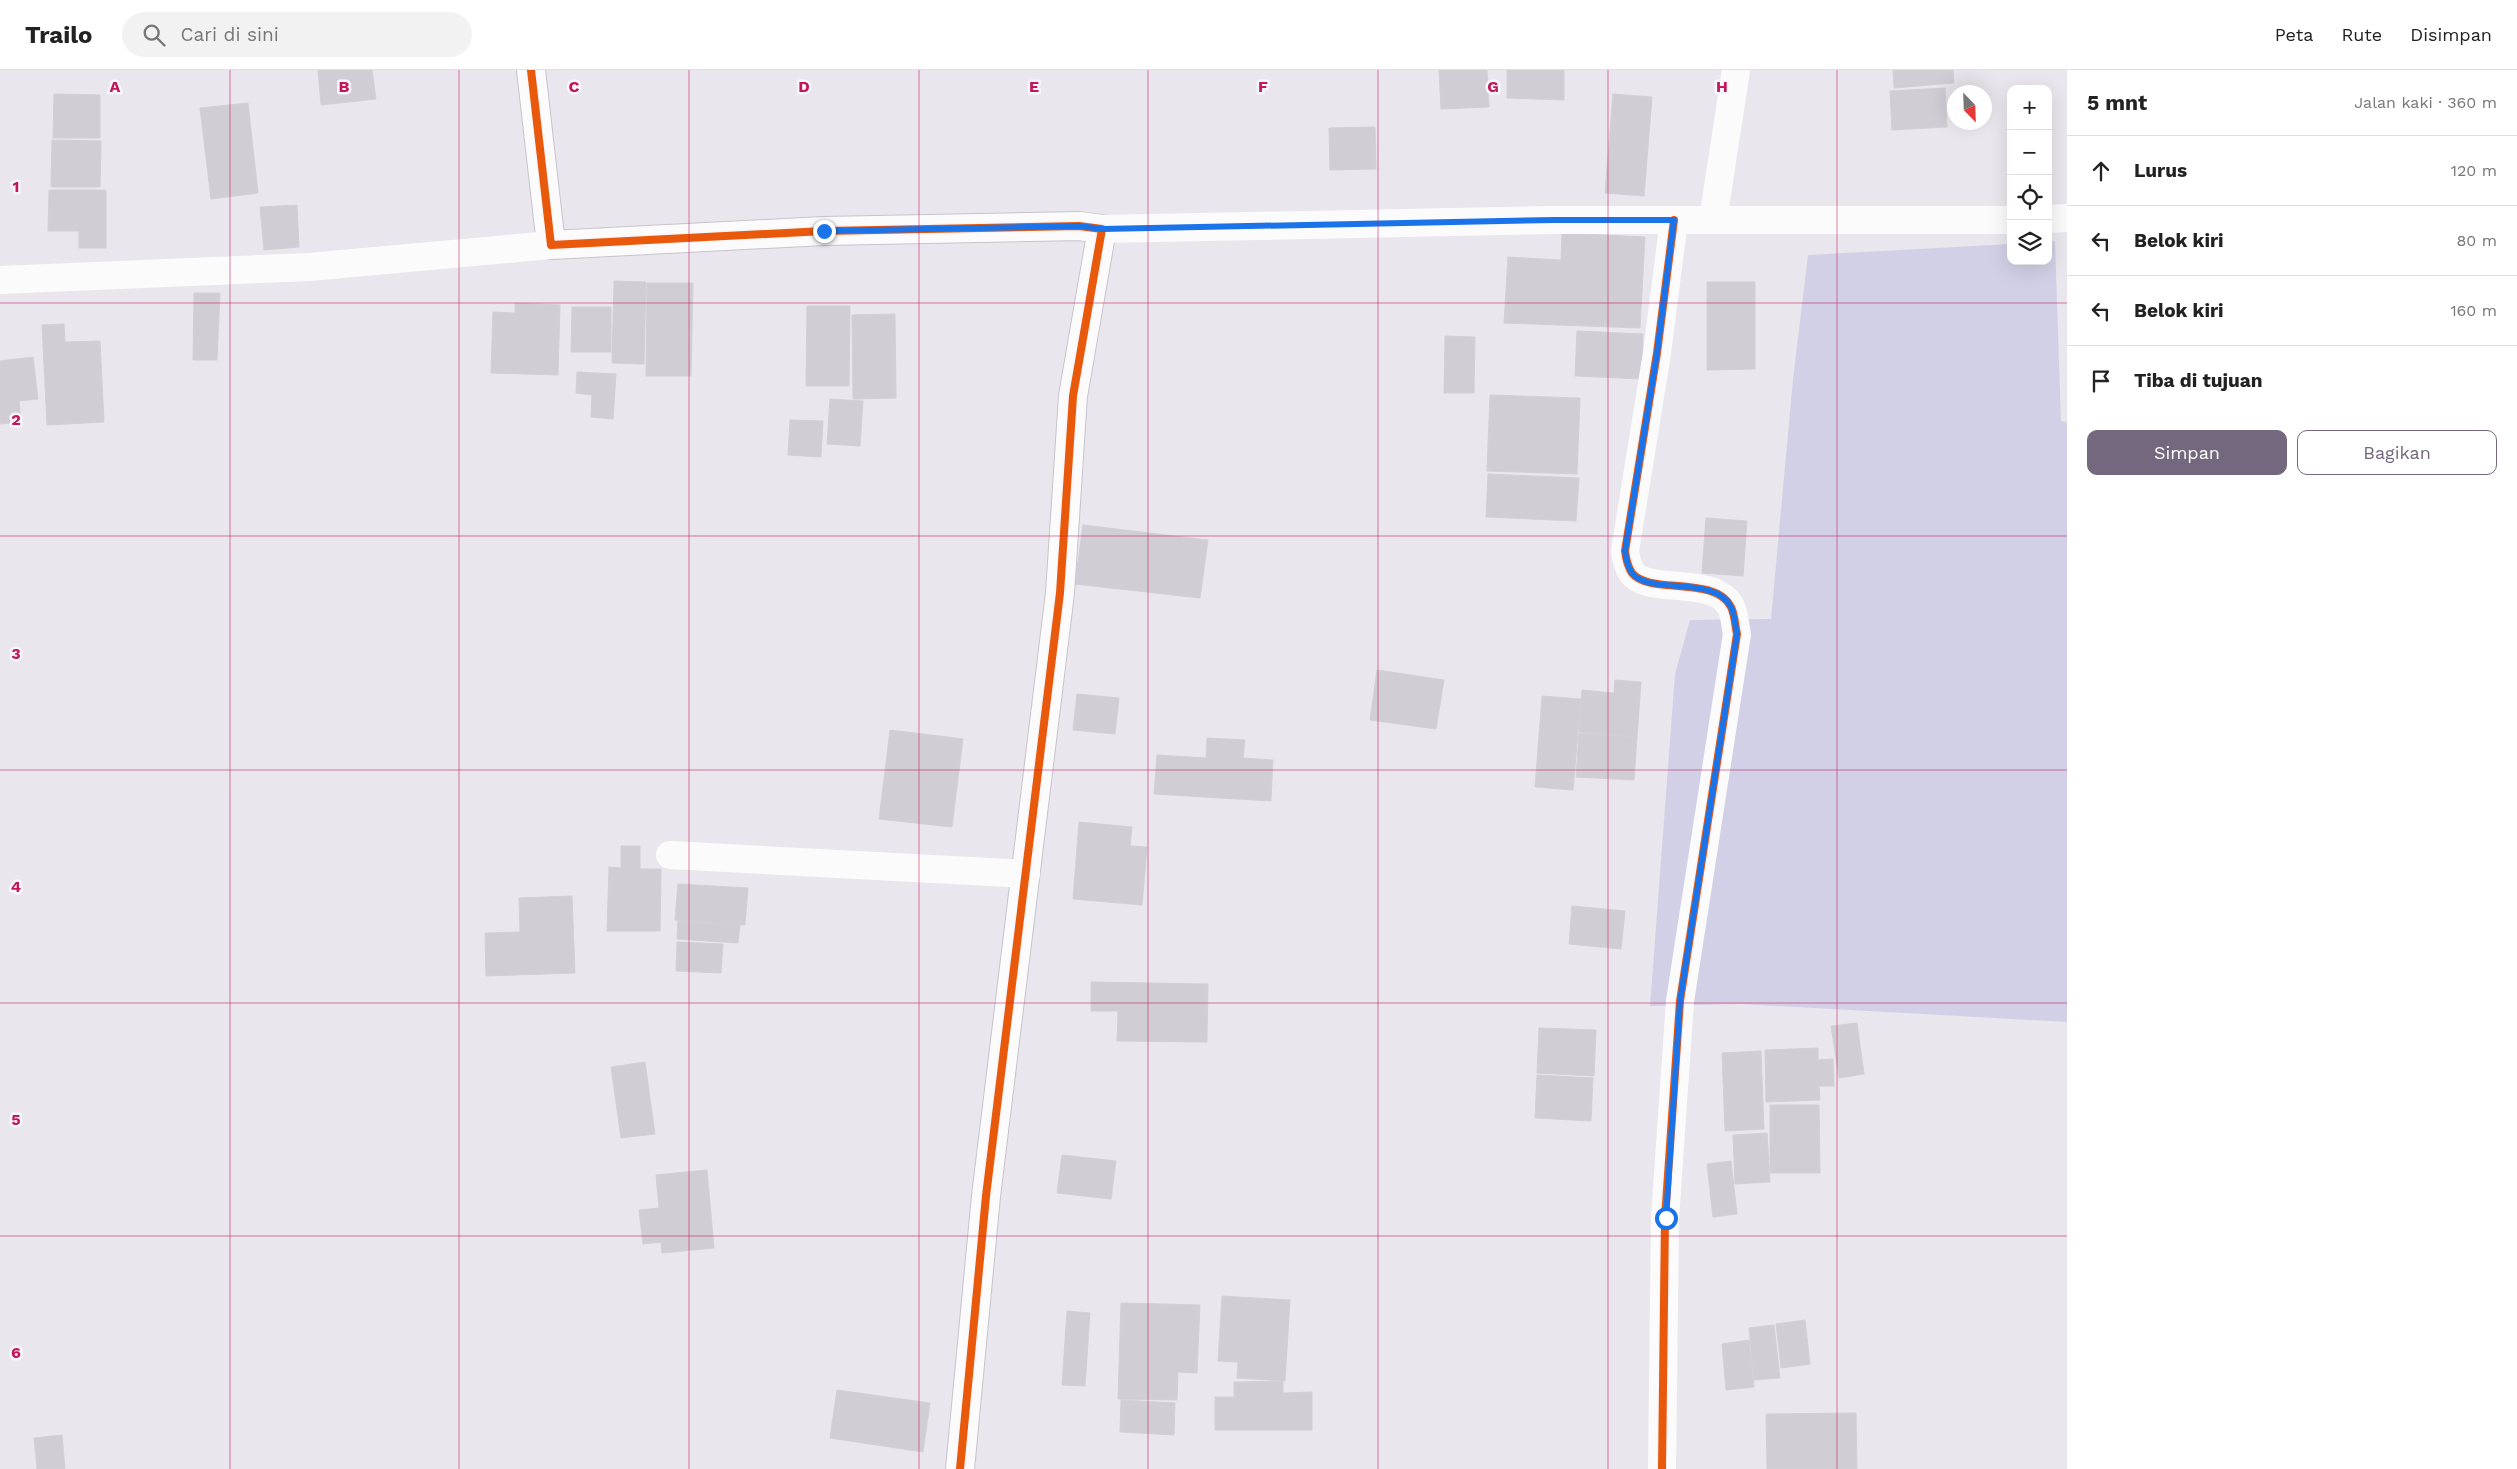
<!DOCTYPE html>
<html lang="id">
<meta charset="utf-8">
<style>
:root{--surface:#fff;--page:#f2f2f2;--text:#222;--muted:#767676;--line:#e0e0e0;--accent:#73687e}
body{margin:0;font-family:"Work Sans",sans-serif;background:var(--page);color:var(--text)}
.controls{position:absolute;right:15px;top:15px;display:grid;overflow:hidden;border-radius:10px;box-shadow:0 5px 20px #0002}
.controls button{width:45px;height:45px;display:grid;place-items:center;padding:0;border:0;border-bottom:1px solid var(--line);background:var(--surface);color:var(--text);font:25px sans-serif}
.compass{position:absolute;left:1947px;top:15px;width:45px;height:45px;border-radius:50%;background:var(--surface);box-shadow:0 5px 20px #0002;rotate:157deg}
.stop{position:absolute;width:15px;height:15px;margin:-11px;border:4px solid #1a73e8;border-radius:50%;background:#fff}
.stop.end{background:#1a73e8;border-color:#fff;box-shadow:0 1px 5px #0008}
.list{margin:0;padding:0;list-style:none}
h2{display:flex;justify-content:space-between;align-items:center;height:65px;margin:0;padding:0 20px;font-size:21px}
h2 small{font-size:16px;font-weight:400;color:var(--muted)}
.list li{display:grid;grid-template-columns:32px 1fr auto;gap:15px;align-items:center;box-sizing:border-box;height:70px;padding:0 20px;border-top:1px solid var(--line)}
.list b{display:block;font-size:19px;white-space:nowrap}
.list em{font-size:16px;font-style:normal;color:var(--muted)}
.actions{display:flex;gap:10px;padding:15px 20px}
.actions a{flex:1;padding:11px 0;border:1px solid var(--accent);border-radius:10px;text-align:center;font-size:18px;color:var(--accent)}
.actions .main{background:var(--accent);color:#fff}
.icon{flex:none;width:28px;height:28px;fill:none;stroke:currentColor;stroke-width:2;stroke-linecap:round;stroke-linejoin:round}
.map{position:relative;flex:none;width:2067px;height:1399px;overflow:hidden}
header{display:flex;align-items:center;gap:30px;box-sizing:border-box;height:70px;padding:0 25px;background:var(--surface);border-bottom:1px solid var(--line)}
header strong{font-size:24px}
nav{display:flex;gap:28px;margin-inline-start:auto;font-size:18px}
.search{width:350px;height:45px;background:var(--page);display:flex;align-items:center;gap:12px;box-sizing:border-box;padding:0 18px;border-radius:28px;color:var(--muted);font-size:19px}
main{display:flex}
aside{flex:1;background:var(--surface)}
.map>svg:first-child{display:block}
.green{fill:#d2d0e6}
.building{fill:#d0ced4;stroke:#d2d0d6}
.lines{fill:none;stroke-linecap:round;stroke-linejoin:round}
.secondary-casing{stroke:#c7c3cd;stroke-width:30}
.street{stroke:#fcfbfc;stroke-width:28}
.secondary{stroke:#fcfbfc;stroke-width:28}
.cycleway-casing{stroke:#f7f6fb;stroke-width:11}
.cycleway{stroke:#e8590c;stroke-width:8}
.route{stroke:#1a73e8;stroke-width:6}
.grid{fill:none;stroke:#c2185b;stroke-width:1;stroke-opacity:0.55}
.grid-label{font-size:16px;text-anchor:middle;font-weight:bold;fill:#c2185b;stroke:#f7f6fb;stroke-width:5;stroke-linejoin:round;paint-order:stroke}
</style>
<header>
<strong>Trailo</strong>
<div class="search"><svg class="icon" aria-label="search" viewBox="0 0 24 24"><circle cx="10" cy="10" r="6"/><path d="M15 15l6 6"/></svg>Cari di sini</div>
<nav><a>Peta</a><a>Rute</a><a>Disimpan</a></nav>
</header>
<main>
<div class="map">
<svg width="2067" height="1399" viewBox="0 0 2067 1399">
<rect width="100%" height="100%" fill="#e9e7ed"/>
<path class="green" d="M2055,171L2061,351L2067,352V952L1741,934L1650,936L1675,604L1690,550L1771,549L1793,309L1808,185L2011,174V191H2048V172Z"/>
<path class="building" d="M318,0H372L376,29L321,35Z
M1439,0H1487L1489,37L1441,39Z
M1507,0H1564V30L1507,28Z
M1893,0H1953L1954,13L1894,18Z
M1945,18L1947,57L1892,60L1890,21Z
M54,24L100,25V68H53Z
M1613,24L1652,27L1644,126L1605,123Z
M248,33L258,123L211,129L200,38Z
M1375,57L1376,99L1330,100L1329,58Z
M52,70L101,71L100,117H51Z
M49,120H106V178H79V161H48Z
M297,135L299,177L264,180L260,137Z
M1562,163L1645,167L1640,258L1504,253L1508,187L1561,190Z
M614,211L646,212L644,294L612,293Z
M1707,212H1755V299L1707,300Z
M647,213H693L691,306H646Z
M194,223H220L217,290H193Z
M515,233L560,235L558,305L491,303L493,242L515,243Z
M807,236H850L849,316H806Z
M572,237H611V282H571Z
M895,244L896,328L853,329L852,245Z
M64,254L65,272L100,271L104,352L47,355L42,255Z
M1577,261L1643,264L1642,309L1575,306Z
M1445,266L1475,267L1474,323H1444Z
M33,287L38,329L19,331L21,352L0,354V291Z
M577,302L616,304L613,349L591,347L592,325L576,323Z
M1490,325L1580,328L1577,404L1487,401Z
M830,329L863,331L860,376L827,374Z
M790,350L823,351L821,387L788,385Z
M1488,404L1579,408L1576,451L1486,447Z
M1706,448L1747,451L1743,506L1702,503Z
M1083,455L1208,470L1200,528L1075,514Z
M1377,600L1444,610L1436,659L1370,650Z
M1615,610L1641,612L1637,667L1579,662L1582,620L1614,623Z
M1077,624L1119,628L1115,664L1073,660Z
M1542,626L1581,629L1573,720L1535,717Z
M890,660L963,669L952,757L879,749Z
M1579,663L1637,667L1634,710L1576,707Z
M1207,668L1245,670L1243,688L1273,690L1271,731L1154,724L1157,685L1206,688Z
M1079,752L1132,757L1130,776L1147,777L1142,835L1073,829Z
M621,776H640V799H661L660,861H607L609,797L621,798Z
M678,814L748,818L745,855L675,850Z
M572,826L575,903L486,906L485,863L520,862L519,828Z
M1572,836L1625,841L1621,879L1569,874Z
M678,851L740,855L738,873L677,869Z
M677,872L723,874L721,903L676,901Z
M1091,912L1208,914L1207,972L1117,971L1118,941H1091Z
M1857,953L1864,1004L1839,1008L1831,956Z
M1539,958L1596,960L1594,1006L1537,1003Z
M1818,978V990L1833,989L1834,1016H1819L1820,1030L1766,1032L1765,980Z
M1761,981L1764,1059L1725,1061L1722,983Z
M645,992L655,1064L621,1068L611,997Z
M1537,1005L1593,1008L1591,1051L1535,1048Z
M1770,1035H1819L1820,1103H1770Z
M1767,1063L1770,1112L1735,1114L1733,1065Z
M1062,1085L1116,1091L1111,1129L1057,1123Z
M1731,1091L1737,1144L1713,1147L1707,1094Z
M707,1100L714,1178L662,1183L661,1172L643,1174L639,1140L659,1138L656,1105Z
M1222,1226L1290,1230L1285,1311L1237,1308L1238,1292L1218,1291Z
M1121,1233L1200,1235L1197,1303L1178,1302L1177,1330L1118,1329Z
M1067,1241L1090,1243L1085,1316L1062,1315Z
M1805,1250L1810,1294L1781,1298L1776,1254Z
M1774,1255L1780,1308L1754,1310L1749,1258Z
M1749,1270L1754,1317L1726,1320L1722,1274Z
M1283,1311V1323L1312,1322V1360H1215V1327H1234V1312Z
M837,1320L930,1333L923,1382L830,1368Z
M1121,1330L1175,1333L1174,1365L1120,1362Z
M1856,1343L1857,1399H1767L1766,1344Z
M62,1365L65,1399H37L34,1368Z"/>
<g class="lines">
<g class="secondary-casing">
<path id="secondary" d="M531,0L551,175L824,161L1079,156L1102,159L1073,326L1060,523L986,1126L960,1399"/>
</g>
<path class="street" d="M2048,149L2067,148
M1713,150L1736,0
M1102,159L1555,150H2011
M0,210L309,197L551,175
M670,785L1026,804
M1662,1399L1665,1148L1680,931L1737,564C1735,556 1735,545 1731,537C1715,505 1649,525 1632,503C1628,497 1626,489 1625,481L1657,283L1674,150"/>
<use href="#secondary" class="secondary"/>
<g class="cycleway-casing">
<path id="cycleway" d="M531,0L551,175L824,161L1079,156L1102,159L1073,326L1060,523L986,1126L960,1399
M1662,1399L1665,1148L1680,931L1737,564C1735,556 1735,545 1731,537C1715,505 1649,525 1632,503C1628,497 1626,489 1625,481L1657,283L1674,150"/>
</g>
<use href="#cycleway" class="cycleway"/>
</g>
<g class="lines">
<path class="route" d="M824,161L1079,156L1102,159L1555,150H1674L1657,283L1625,481C1626,489 1628,497 1632,503C1648,525 1715,505 1731,537C1735,545 1735,556 1737,564L1680,931L1666,1148"/>
</g>
<path class="grid" d="M230,0V1399M459,0V1399M689,0V1399M919,0V1399M1148,0V1399M1378,0V1399M1608,0V1399M1837,0V1399M0,233H2067M0,466H2067M0,700H2067M0,933H2067M0,1166H2067"/>
<g class="grid-label">
<text x="115" y="22">A</text>
<text x="344" y="22">B</text>
<text x="574" y="22">C</text>
<text x="804" y="22">D</text>
<text x="1034" y="22">E</text>
<text x="1263" y="22">F</text>
<text x="1493" y="22">G</text>
<text x="1722" y="22">H</text>
<text x="16" y="122">1</text>
<text x="16" y="355">2</text>
<text x="16" y="589">3</text>
<text x="16" y="822">4</text>
<text x="16" y="1055">5</text>
<text x="16" y="1288">6</text>
</g>
</svg>
<div class="controls">
<button>+</button>
<button>−</button>
<button><svg class="icon" aria-label="locate" viewBox="0 0 24 24"><circle cx="12" cy="12" r="6"/><path d="M12 2v4M12 18v4M2 12h4M18 12h4"/></svg></button>
<button><svg class="icon" aria-label="layers" viewBox="0 0 24 24"><path d="M12 4l9 5-9 5-9-5zM3 14l9 5 9-5"/></svg></button>
</div>
<svg class="compass" viewBox="-18 -18 36 36"><path d="M0-13l5 13h-10z" fill="#e53935"/><path d="M0 13l5-13h-10z" fill="#767676"/></svg>
<div class="stop" style="left:1666px;top:1148px"></div>
<div class="stop end" style="left:824px;top:161px"></div>
</div>
<aside>
<h2>5 mnt<small>Jalan kaki · 360 m</small></h2>
<ul class="list">
<li><svg class="icon" aria-label="ahead" viewBox="0 0 24 24"><path d="M12 20V5M6 11l6-6 6 6"/></svg><div><b>Lurus</b></div><em>120 m</em></li>
<li><svg class="icon" aria-label="left" viewBox="0 0 24 24"><path d="M17 20v-9H6M10 6l-5 5 5 5"/></svg><div><b>Belok kiri</b></div><em>80 m</em></li>
<li><svg class="icon" aria-label="left" viewBox="0 0 24 24"><path d="M17 20v-9H6M10 6l-5 5 5 5"/></svg><div><b>Belok kiri</b></div><em>160 m</em></li>
<li><svg class="icon" aria-label="arrive" viewBox="0 0 24 24"><path d="M6 21V4h12l-3 4 3 4H6"/></svg><div><b>Tiba di tujuan</b></div></li>
</ul>
<div class="actions"><a class="main">Simpan</a><a>Bagikan</a></div>
</aside>
</main>
